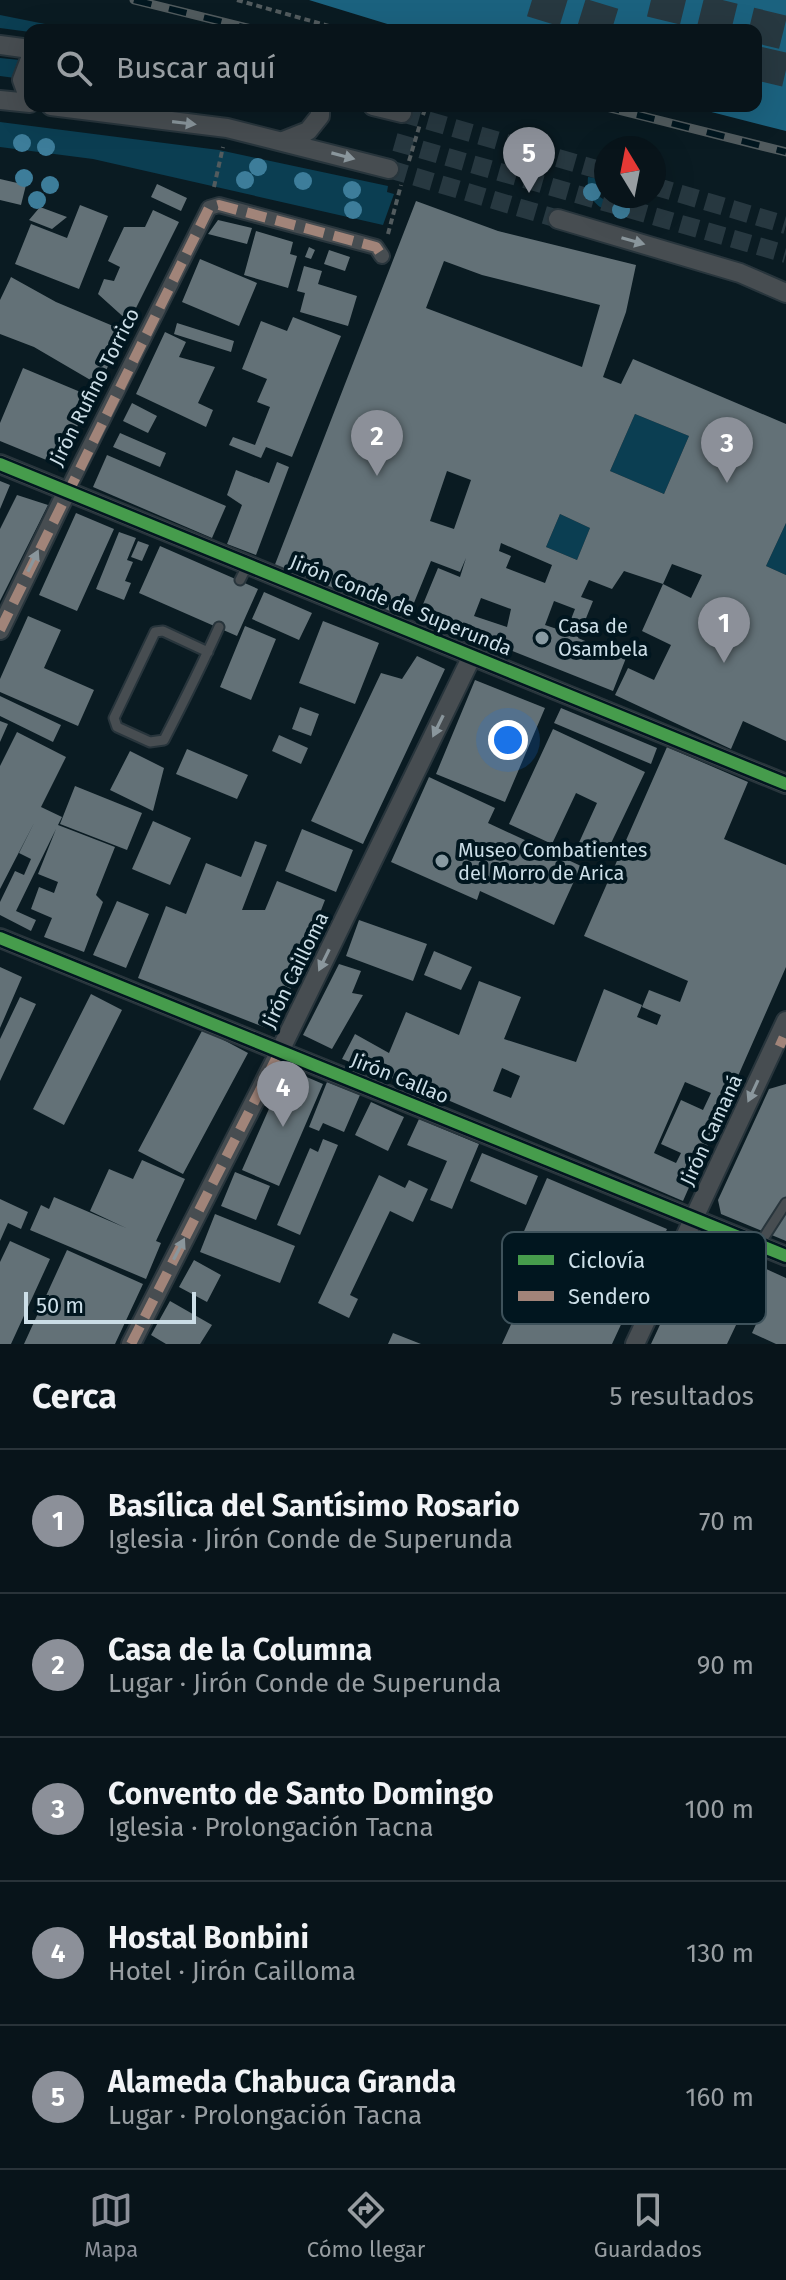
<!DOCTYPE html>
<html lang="es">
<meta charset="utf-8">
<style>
:root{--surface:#08141a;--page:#111d23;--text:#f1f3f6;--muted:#989ea2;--line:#293339;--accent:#8c9099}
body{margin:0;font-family:"Fira Sans",sans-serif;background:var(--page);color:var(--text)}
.compass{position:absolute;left:594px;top:136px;width:72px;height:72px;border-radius:50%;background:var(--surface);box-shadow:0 8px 32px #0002;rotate:350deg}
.scale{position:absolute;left:24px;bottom:20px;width:172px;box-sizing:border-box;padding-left:8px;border:4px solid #ccdee7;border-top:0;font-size:22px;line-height:28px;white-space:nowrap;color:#ccdee7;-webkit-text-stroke:6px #01161f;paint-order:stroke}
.you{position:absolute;left:508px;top:740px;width:28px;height:28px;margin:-20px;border:6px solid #fff;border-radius:50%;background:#1a73e8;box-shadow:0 0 0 12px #1a73e833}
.badge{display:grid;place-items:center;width:52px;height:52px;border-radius:50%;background:var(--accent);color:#fff;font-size:26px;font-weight:700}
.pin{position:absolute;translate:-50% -66px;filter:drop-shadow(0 2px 4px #0008)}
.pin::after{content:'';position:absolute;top:42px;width:28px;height:24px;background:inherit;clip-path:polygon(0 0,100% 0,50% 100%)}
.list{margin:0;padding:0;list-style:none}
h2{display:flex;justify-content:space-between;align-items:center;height:104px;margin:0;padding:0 32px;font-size:34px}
h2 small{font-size:26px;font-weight:400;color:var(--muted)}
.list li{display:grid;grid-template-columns:52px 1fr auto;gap:24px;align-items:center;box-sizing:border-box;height:144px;padding:0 32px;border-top:2px solid var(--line)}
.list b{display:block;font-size:30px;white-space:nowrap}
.list p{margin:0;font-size:26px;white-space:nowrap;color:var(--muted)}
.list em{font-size:26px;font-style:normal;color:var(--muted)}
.icon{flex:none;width:44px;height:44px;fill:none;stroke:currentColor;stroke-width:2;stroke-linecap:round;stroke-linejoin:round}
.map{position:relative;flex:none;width:786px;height:1344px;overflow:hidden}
.search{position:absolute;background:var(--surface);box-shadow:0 8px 32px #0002;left:24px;right:24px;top:24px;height:88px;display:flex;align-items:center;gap:20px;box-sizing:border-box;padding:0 28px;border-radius:16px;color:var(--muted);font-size:30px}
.sheet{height:824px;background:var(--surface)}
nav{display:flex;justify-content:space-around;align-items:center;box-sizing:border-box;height:112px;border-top:2px solid var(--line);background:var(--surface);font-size:22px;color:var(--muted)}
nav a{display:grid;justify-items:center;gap:4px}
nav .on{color:var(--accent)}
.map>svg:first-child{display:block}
.green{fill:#0b3e52}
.water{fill:#1b627f}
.building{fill:#637177;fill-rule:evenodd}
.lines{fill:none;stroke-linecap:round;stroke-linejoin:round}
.minor-tunnel{stroke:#273840;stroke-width:18;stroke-dasharray:18 9;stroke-linecap:butt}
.motorway-tunnel{stroke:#273840;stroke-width:34;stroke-dasharray:34 17;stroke-linecap:butt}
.service-casing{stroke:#28353c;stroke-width:13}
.pedestrian-casing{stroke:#28353c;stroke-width:18}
.minor-casing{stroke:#28353c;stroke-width:22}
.path{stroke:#525b5e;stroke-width:4;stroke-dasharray:6 4;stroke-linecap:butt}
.service{stroke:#474d51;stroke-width:9}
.pedestrian{stroke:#474d51;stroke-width:14}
.minor{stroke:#474d51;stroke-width:18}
.rail-casing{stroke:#515b5e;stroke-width:9}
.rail{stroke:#01161f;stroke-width:6;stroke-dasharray:18;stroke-linecap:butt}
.quiet{stroke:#a18479;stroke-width:10;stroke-dasharray:20 10;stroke-linecap:butt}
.cycleway-casing{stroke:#01161f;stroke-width:17}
.cycleway{stroke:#469c4c;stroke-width:12}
.tree{fill:#3d7d9a}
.oneway{fill:#8a969c}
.poi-dot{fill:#889aa2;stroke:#01161f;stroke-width:3}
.labels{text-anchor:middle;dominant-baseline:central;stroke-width:8;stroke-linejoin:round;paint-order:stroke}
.street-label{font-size:20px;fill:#ccdee7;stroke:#01161f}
.poi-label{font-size:20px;fill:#ccdee7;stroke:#01161f;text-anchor:start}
.key{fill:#01161f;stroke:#3e525b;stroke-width:2}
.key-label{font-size:22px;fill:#ccdee7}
</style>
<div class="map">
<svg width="786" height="1344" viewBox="0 0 786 1344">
<rect width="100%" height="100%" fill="#0a1b22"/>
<path class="green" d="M0,15L75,30L30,32L0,28Z
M0,58L20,60L15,78L0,76Z
M0,122L219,150L388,186L387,192L394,194L383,225L93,159L0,147Z
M588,177L597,178L600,197L614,206L629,203L637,196L646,197C626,223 584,214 588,177Z
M635,414L689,436L664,494L610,471Z
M560,514L590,528L577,560L546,547Z
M786,523V575L766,566Z"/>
<path class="water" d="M309,0H786V131L688,106H756V30H407Z"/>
<path class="building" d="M0,179L26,185L21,205L0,200Z
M157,184L187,198L181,211L151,197Z
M416,201L498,231L636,265L626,312L603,377L621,384L633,359L786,424V523L766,566L786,575V741L743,721L731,749L615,695L628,668L654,680L671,645L642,631L663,584L624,571L612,589L589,580L581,597L593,601L578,638L626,658L613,691L419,614L438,568L460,577L466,558L460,572L431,561L407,620L274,567ZM444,261L482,275L600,305L582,367L426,308ZM635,414L689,436L664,494L610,471ZM447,471L471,480L454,529L430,521ZM560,514L590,528L577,560L546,547ZM501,543L552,565L545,583L506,568L511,556L499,551ZM672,564L702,575L691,598L663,584ZM481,598L511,609L507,627L474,616ZM554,601L575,609L566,632L545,625Z
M80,205L108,216L79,289L15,264L31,224L67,238Z
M40,207L67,217L52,229L29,220Z
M153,210L179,222L129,322L98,294L104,279L114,281L120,267L108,261L124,227H145Z
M218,220L252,228L247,244L208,234Z
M256,231L293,242L290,254L297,256L288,288L244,275Z
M309,247L315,250L311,259L305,257Z
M329,250L350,257L345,271L324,264Z
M200,259L257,283L239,326L182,302Z
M304,266L322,271L318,284L357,296L348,326L300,312L305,293L297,291Z
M11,277L56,302L125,331L99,385L34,347L0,334V300Z
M293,317L341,336L292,457L266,447L261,458L229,445L233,437L255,445L270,407L257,402L267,379L242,369L261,321L287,331Z
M177,323L234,341L231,352L174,334Z
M165,332L186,342L179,357L215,367L198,403L213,410L206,427L136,394Z
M23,368L90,396L61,466L0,441V423Z
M132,403L157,416L148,433L123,421Z
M120,433L166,453L160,467L113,447Z
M107,455L226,506L212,538L93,487Z
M277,462L289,467L256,555L227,544L242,505L227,495L236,470L269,483Z
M0,481L10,485L0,509Z
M17,495L48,505L0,601V529Z
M76,513L114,529L77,611L39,595Z
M119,532L136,538L127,560L133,562L125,581L131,583L124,600L96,589Z
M138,541L149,545L142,561L131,557Z
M160,546L258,589L237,636L139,593Z
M264,592L312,613L299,640L252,619Z
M28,616L61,630L44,668L94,690L78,726L0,692V679Z
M323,621L379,643L355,704L299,683Z
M245,626L276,639L251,700L220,687Z
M417,656L445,669L363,844L311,821L381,673L402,679Z
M475,680L545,708L505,802L436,774Z
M0,696L61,725L53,742L0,716Z
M300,707L319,714L311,736L292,729Z
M561,708L657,748L651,764L554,723Z
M0,721L8,724L0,742Z
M553,729L645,772L603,860L577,847L597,803L576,793L552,844L509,824Z
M17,732L66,757L41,807L62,817L58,825L115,847L96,895L103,902L84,952L44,937L52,918L31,909L39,887L54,893L58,882L38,874L56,829L16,911L36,920L31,931L0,915V902L15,871L24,875L31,859L19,853L34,823L0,889V766Z
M279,735L308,748L301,764L272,751Z
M667,747L748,782L724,839L786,865V967L683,1201L436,1095L342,1059L355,1034L389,1053L406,1012L459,1035L479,981L521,997L504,1039L576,1062L604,989L642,1005L637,1017L657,1025L661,1015L642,1007L649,990L680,1002L688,981L584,936ZM502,1068L520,1076L511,1098L493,1091ZM685,1082L711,1093L703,1110L681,1100L661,1144L681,1153L676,1163L654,1153Z
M187,749L248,775L237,799L176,774Z
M130,751L164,768L153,811L110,790Z
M429,777L495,808L488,823L581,866L554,925L480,891L477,900L391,862Z
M75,786L142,813L127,850L60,824Z
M153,821L191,838L170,885L132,869Z
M302,829L353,850L336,892L285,871Z
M255,841L267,845L242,910H265L277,881L325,900L274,1031L138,978L166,906L186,914L206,863L241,877Z
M117,901L149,914L126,968L93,955Z
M359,920L427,944L413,981L346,956Z
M434,951L472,967L461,990L424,975Z
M339,964L361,971L352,993L363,995L332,1049L303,1035Z
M0,967L22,977L0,1028Z
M91,994L122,1010L64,1125L33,1109Z
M20,997L36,1004L0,1081V1039Z
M203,1029L248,1053L183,1174L138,1151Z
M295,1072L323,1084L279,1186L242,1170L283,1077Z
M327,1082L360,1095L344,1132L323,1123L319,1131L309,1127Z
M786,1084V1241L721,1214L718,1200L769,1089Z
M371,1102L404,1117L388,1151L355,1135Z
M419,1119L479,1144L452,1209L430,1200L447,1161L407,1145Z
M323,1139L338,1145L300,1235L277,1225L310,1148L318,1152Z
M482,1153L538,1176L526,1205L470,1181Z
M142,1160L185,1179L156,1241L161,1243L146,1279L30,1230L41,1205L49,1209L54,1197L126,1228L90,1211L109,1169L133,1179Z
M235,1172L270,1186L256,1220L221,1206Z
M379,1175L405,1188L409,1180L428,1189L413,1222L390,1211L350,1295L358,1299L349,1318L318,1303Z
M547,1178L667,1229L632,1310L512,1259Z
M0,1199L28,1212L21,1229L8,1223L0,1241Z
M215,1214L295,1246L280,1283L200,1252Z
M700,1239L786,1278V1344H776L752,1333L763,1309L746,1304L727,1344H651Z
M10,1241L50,1259L11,1344H0V1262Z
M67,1250L143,1284L115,1344H24Z
M194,1260L221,1275L207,1302L179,1287Z
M534,1274L586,1298L581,1310L591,1315L597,1302L625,1316L612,1344H502Z
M170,1301L212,1325L200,1344H166L151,1335Z
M393,1333L421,1344H388Z"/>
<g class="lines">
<path class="minor-tunnel" d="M402,113L606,172
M395,142L786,254
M389,169L558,219
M654,186L786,225"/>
<path class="motorway-tunnel" d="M532,0L629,30
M651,0L786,33
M756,63L786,70"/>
<g class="service-casing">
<path id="service" d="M240,580L248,564
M208,652L163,631L155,632L114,718L117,727L150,742L164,740C183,703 202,665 219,627
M759,1245L786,1203"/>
</g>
<g class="pedestrian-casing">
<path id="pedestrian" d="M67,491L209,208L219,205L376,247L382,256"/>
</g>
<g class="minor-casing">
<path id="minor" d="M0,45L30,49
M30,59L22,80L30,102
M0,100L30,103
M51,106L227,128L389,169
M373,106L402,113
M283,141L308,131L320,116V106
M558,219L740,273L786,293
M0,464L786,784
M0,630L67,491
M0,938L786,1256
M131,1344L280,1051L472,656
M635,1344L786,1021"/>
</g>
<path class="path" d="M237,0L343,30
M423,115L426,106
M409,161L420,124
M214,187L223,147
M388,234L401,185"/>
<use href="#service" class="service"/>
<use href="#pedestrian" class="pedestrian"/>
<use href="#minor" class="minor"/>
<g class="rail-casing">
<path id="rail" d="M134,0L255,30
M602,106L786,152"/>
</g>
<use href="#rail" class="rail"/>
<path class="quiet" d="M0,630L209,208L219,205L376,247L382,256
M777,1040L786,1044
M131,1344L280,1051"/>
<g class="cycleway-casing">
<path id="cycleway" d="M0,464L786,784
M0,938L786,1256"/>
</g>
<use href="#cycleway" class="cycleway"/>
</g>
<g class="tree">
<circle cx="22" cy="143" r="9"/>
<circle cx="46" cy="147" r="9"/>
<circle cx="258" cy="167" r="9"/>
<circle cx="24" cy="178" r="9"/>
<circle cx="245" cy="180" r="9"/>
<circle cx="303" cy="181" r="9"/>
<circle cx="50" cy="185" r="9"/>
<circle cx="352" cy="190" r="9"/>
<circle cx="592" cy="192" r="9"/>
<circle cx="37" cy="200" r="9"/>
<circle cx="353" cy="210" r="9"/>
<circle cx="621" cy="210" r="9"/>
</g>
<defs><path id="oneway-solid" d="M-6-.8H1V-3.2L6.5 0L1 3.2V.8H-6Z" transform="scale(2)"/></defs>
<g class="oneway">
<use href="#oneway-solid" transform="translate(184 123) rotate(7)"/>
<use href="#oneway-solid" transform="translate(343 156) rotate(15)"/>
<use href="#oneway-solid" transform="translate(633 241) rotate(16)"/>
<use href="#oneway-solid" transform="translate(33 561) rotate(-64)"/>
<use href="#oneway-solid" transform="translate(438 726) rotate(116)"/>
<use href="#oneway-solid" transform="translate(324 960) rotate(116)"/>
<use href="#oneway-solid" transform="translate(753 1091) rotate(115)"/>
<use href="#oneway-solid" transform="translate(179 1249) rotate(-63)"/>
</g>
<g class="poi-dot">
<circle cx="542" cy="638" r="8"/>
<circle cx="442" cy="861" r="8"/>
</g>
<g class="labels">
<g class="street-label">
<text transform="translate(94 387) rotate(-63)">Jirón Rufino Torrico</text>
<text transform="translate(401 605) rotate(22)">Jirón Conde de Superunda</text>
<text transform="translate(295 970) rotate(-64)">Jirón Cailloma</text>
<text transform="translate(400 1078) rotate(22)">Jirón Callao</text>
<text transform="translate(711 1130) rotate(-65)">Jirón Camaná</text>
</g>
<g class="poi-label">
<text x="558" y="626">Casa de<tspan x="558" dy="23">Osambela</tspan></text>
<text x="458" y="850">Museo Combatientes<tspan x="458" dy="23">del Morro de Arica</tspan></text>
</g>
</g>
<rect x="502" y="1232" width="264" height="92" rx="12" class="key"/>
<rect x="518" y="1255" width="36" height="10" fill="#469c4c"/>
<rect x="518" y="1291" width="36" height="10" fill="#a18479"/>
<g class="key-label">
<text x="568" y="1268">Ciclovía</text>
<text x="568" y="1304">Sendero</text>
</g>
</svg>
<svg class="compass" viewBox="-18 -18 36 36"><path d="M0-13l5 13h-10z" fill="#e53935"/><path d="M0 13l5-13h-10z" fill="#989ea2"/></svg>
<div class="scale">50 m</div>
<div class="you"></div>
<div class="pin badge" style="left:724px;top:663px">1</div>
<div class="pin badge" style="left:377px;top:476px">2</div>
<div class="pin badge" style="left:727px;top:483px">3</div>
<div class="pin badge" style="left:283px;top:1127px">4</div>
<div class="pin badge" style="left:529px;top:193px">5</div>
<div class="search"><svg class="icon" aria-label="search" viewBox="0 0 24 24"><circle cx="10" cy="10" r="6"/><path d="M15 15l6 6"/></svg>Buscar aquí</div>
</div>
<section class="sheet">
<h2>Cerca<small>5 resultados</small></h2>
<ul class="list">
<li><span class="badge">1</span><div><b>Basílica del Santísimo Rosario</b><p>Iglesia · Jirón Conde de Superunda</p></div><em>70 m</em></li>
<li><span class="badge">2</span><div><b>Casa de la Columna</b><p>Lugar · Jirón Conde de Superunda</p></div><em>90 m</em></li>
<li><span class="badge">3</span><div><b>Convento de Santo Domingo</b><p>Iglesia · Prolongación Tacna</p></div><em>100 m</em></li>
<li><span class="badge">4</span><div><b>Hostal Bonbini</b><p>Hotel · Jirón Cailloma</p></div><em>130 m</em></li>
<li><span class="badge">5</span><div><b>Alameda Chabuca Granda</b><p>Lugar · Prolongación Tacna</p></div><em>160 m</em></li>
</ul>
</section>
<nav>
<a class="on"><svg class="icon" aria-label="map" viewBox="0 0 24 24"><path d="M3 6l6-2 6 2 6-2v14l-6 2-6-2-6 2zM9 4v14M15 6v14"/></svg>Mapa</a>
<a><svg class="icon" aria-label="directions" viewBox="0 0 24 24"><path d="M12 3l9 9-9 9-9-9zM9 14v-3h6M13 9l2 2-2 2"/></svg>Cómo llegar</a>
<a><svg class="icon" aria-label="saved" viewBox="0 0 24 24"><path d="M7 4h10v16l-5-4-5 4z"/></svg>Guardados</a>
</nav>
